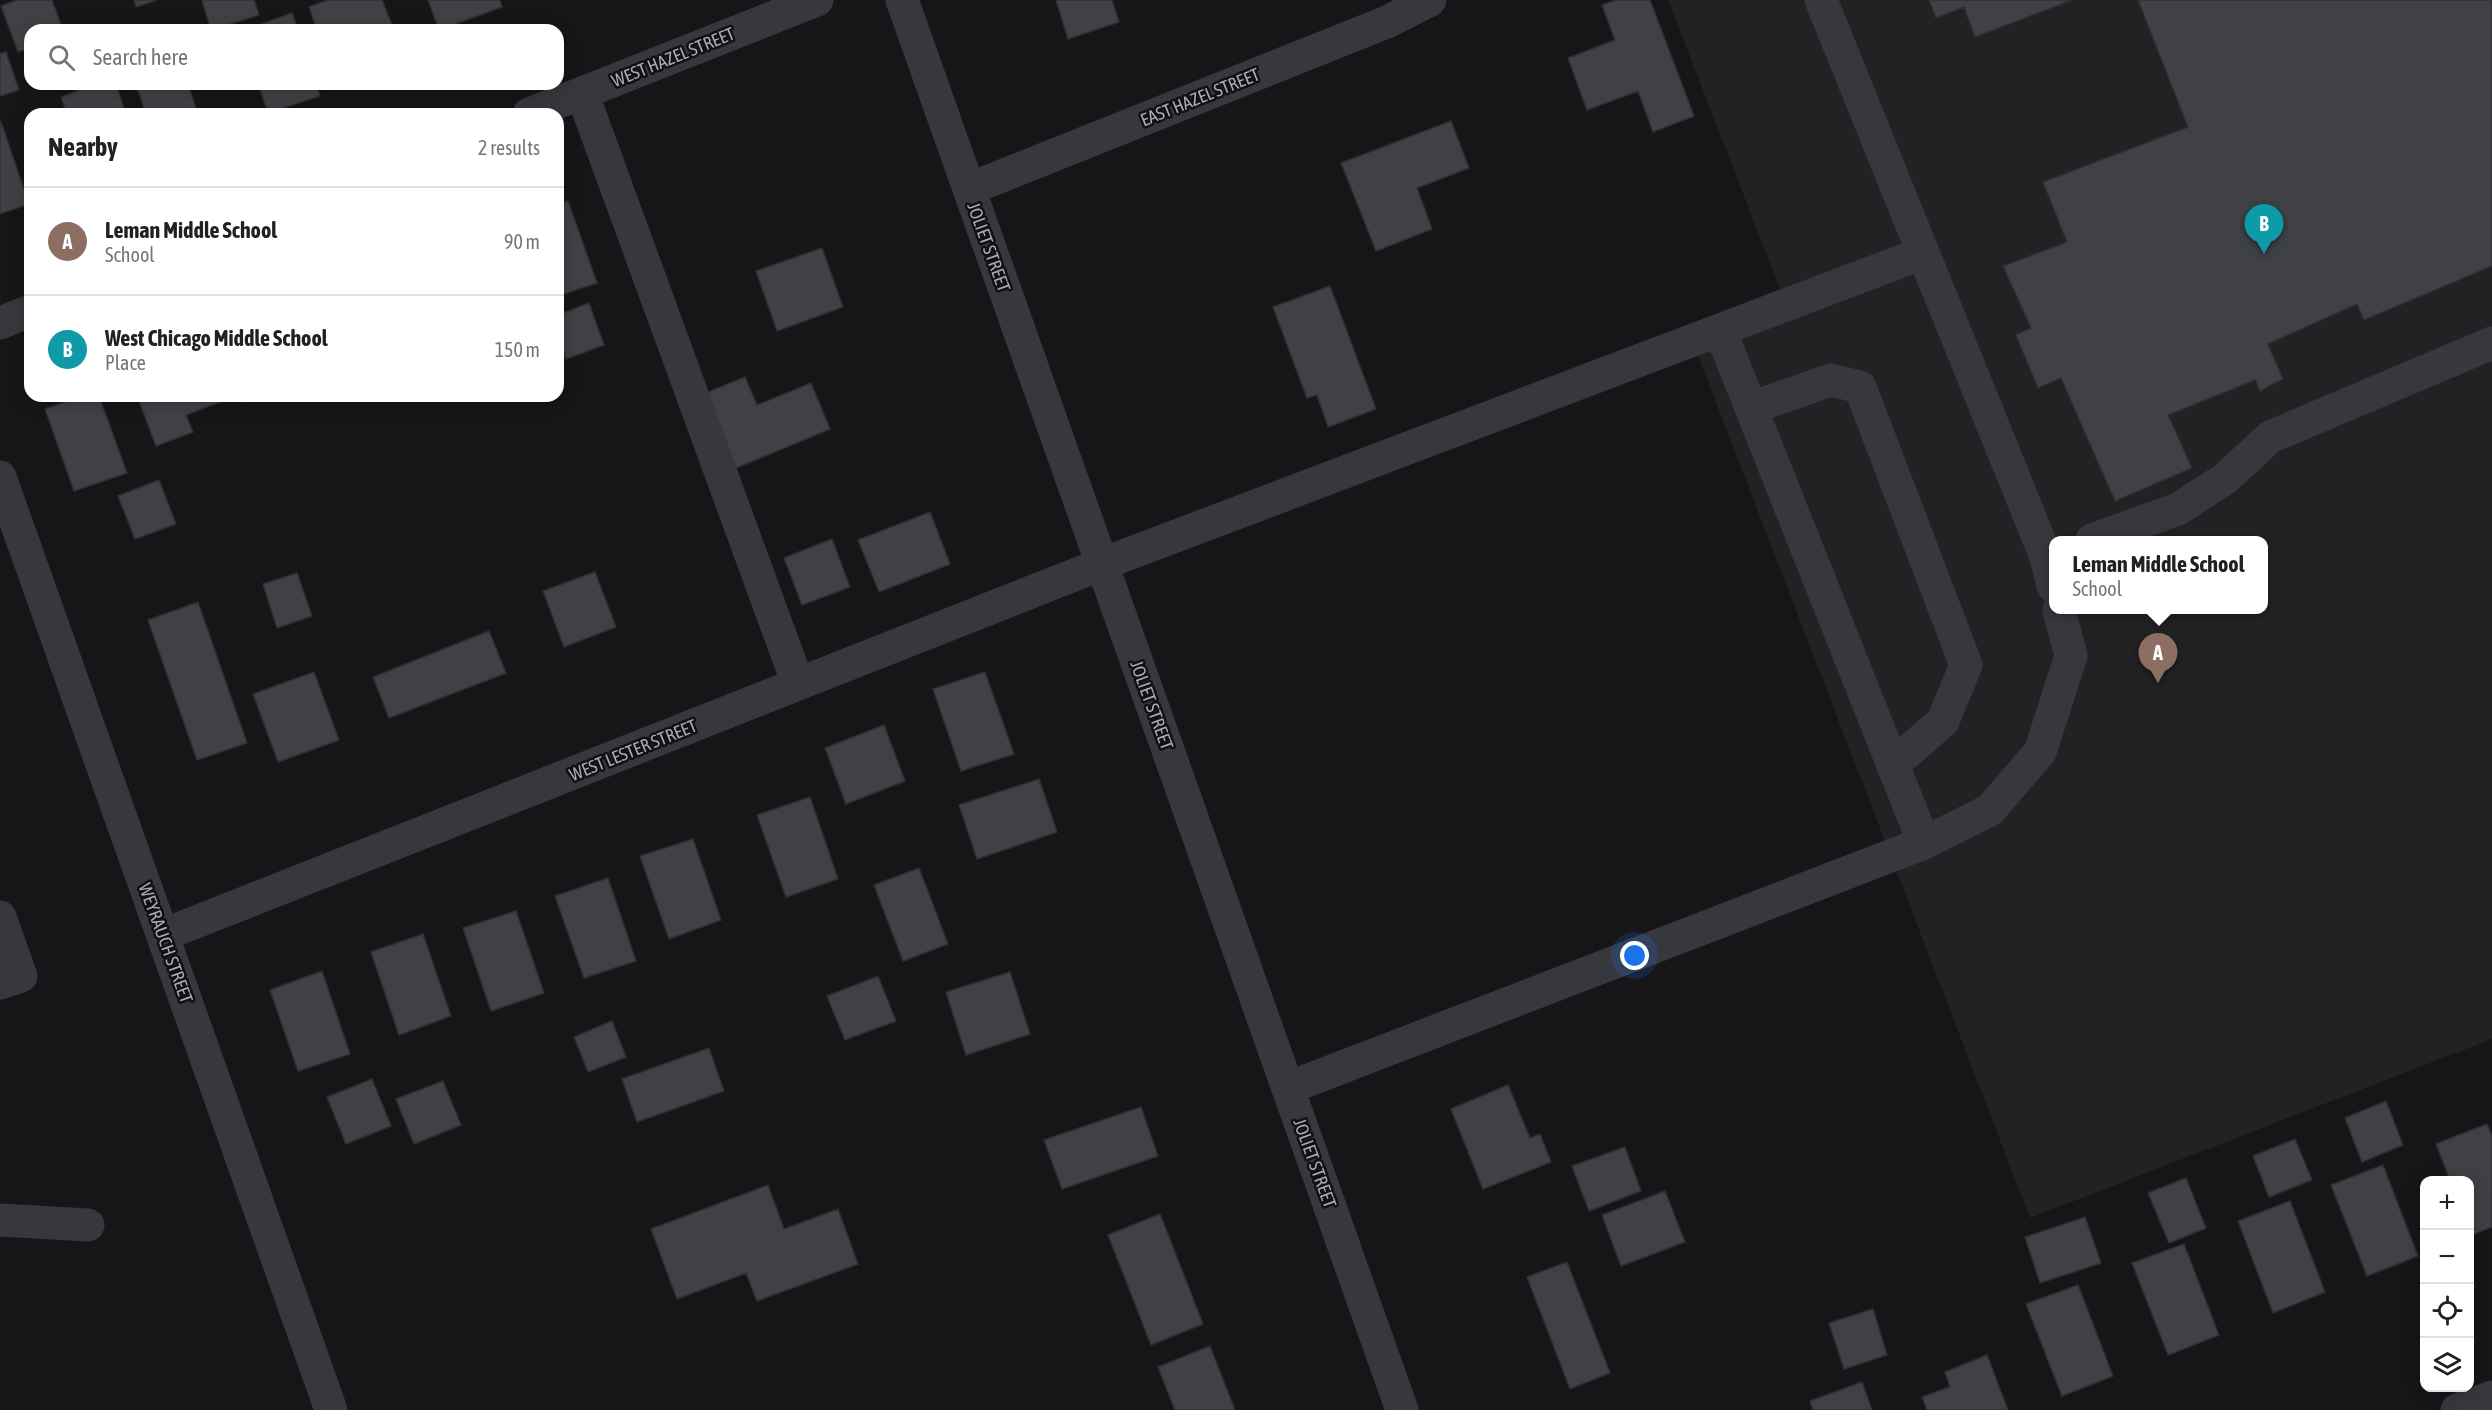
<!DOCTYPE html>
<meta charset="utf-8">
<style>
:root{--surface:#fff;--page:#f2f2f2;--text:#202124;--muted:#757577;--line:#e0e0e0;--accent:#7e622b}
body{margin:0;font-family:"Asap Condensed",sans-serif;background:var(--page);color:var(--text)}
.controls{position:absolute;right:18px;bottom:18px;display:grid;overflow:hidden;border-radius:12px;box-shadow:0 3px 15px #0003}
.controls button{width:54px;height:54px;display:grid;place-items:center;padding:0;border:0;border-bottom:2px solid var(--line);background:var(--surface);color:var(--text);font:30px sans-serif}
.you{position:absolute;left:1635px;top:956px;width:21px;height:21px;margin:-15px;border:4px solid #fff;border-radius:50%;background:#1a73e8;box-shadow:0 0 0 9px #1a73e833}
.badge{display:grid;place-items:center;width:39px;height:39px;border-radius:50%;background:var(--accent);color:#fff;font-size:20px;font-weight:700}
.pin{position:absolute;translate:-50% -50px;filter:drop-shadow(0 2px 3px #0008)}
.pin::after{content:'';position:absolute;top:32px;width:21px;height:18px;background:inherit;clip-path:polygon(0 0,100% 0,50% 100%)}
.popup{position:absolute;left:2049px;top:536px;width:219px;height:78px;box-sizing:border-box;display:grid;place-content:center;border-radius:12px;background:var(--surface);filter:drop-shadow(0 2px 4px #0005);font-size:20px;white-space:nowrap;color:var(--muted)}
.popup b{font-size:22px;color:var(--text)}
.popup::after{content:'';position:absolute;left:50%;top:100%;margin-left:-12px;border:12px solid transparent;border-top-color:var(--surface)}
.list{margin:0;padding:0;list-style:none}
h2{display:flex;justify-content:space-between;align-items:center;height:78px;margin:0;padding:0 24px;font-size:26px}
h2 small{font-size:20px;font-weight:400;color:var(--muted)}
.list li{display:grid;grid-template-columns:39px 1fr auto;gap:18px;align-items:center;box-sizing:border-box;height:108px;padding:0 24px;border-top:2px solid var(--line)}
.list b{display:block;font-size:22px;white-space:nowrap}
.list p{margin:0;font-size:20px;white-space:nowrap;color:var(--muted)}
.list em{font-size:20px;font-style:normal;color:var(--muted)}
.icon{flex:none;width:33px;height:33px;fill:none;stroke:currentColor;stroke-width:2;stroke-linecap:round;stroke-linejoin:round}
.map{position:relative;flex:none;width:2492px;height:1410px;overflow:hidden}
.search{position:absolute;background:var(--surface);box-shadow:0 3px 15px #0003;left:24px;top:24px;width:540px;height:66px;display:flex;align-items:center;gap:15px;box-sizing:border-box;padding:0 21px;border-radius:18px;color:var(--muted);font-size:22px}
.panel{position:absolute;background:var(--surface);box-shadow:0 3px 15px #0003;left:24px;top:108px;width:540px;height:294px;border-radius:18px}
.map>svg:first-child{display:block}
.built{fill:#222225;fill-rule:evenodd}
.building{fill:#404145;stroke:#303034;stroke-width:1.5}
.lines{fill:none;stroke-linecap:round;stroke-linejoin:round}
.minor{stroke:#37383d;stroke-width:33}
.labels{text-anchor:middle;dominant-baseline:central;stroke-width:5;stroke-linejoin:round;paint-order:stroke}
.street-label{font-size:18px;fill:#a8adb8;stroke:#111113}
</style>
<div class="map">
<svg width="2492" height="1410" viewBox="0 0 2492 1410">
<rect width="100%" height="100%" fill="#161618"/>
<path class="built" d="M1668,0H2492V1039L2030,1218L1687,327L1780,289ZM2053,540H2263V610H2053Z"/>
<path class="building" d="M17,0H52L63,30H30V48L18,52L1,6Z
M134,0H157L136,7Z
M202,0H254L259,15L211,30Z
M328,0H382L394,30H317L309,7Z
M428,0H500L502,7L439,30Z
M1056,0H1112L1119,22L1068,39Z
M1616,0H1650L1694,116L1653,132L1638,91L1587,110L1568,58L1615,40L1602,5Z
M1929,0H2072L1975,37L1964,7L1936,18Z
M2138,0H2492V266L2364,320L2357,304L2268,344L2283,379L2260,391L2255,380L2168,415L2192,468L2115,501L2061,378L2038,388L2016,335L2031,328L2003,266L2067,242L2043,182L2188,127Z
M292,13L298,30H245Z
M6,52L19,90L0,96V54Z
M97,84H116L126,114H67L61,97Z
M136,84H188L198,114H146Z
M258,84H316L320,96L268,113Z
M1451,121L1469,168L1417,188L1432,229L1376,251L1341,163Z
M1,122L29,204L0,214V122Z
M568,201L597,283L558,296V204Z
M822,248L843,307L777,331L756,271Z
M1330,286L1376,409L1328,427L1317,395L1307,398L1273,307Z
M589,303L604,345L566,359L558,336V315Z
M745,377L757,405L811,383L830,429L736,468L706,393Z
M82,396H99L127,473L74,491L45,409Z
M137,396H227L228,399L186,415L193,432L156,446Z
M240,396H257L243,402Z
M159,480L176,524L135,539L118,496Z
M930,512L950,564L879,592L858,540Z
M832,539L850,587L802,605L784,558Z
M595,572L616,627L564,647L543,591Z
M297,573L312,616L277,628L263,584Z
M198,602L247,743L197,760L148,620Z
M489,631L506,673L389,718L373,677Z
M314,672L339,740L278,762L253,694Z
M985,672L1014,754L961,771L933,689Z
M884,725L905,781L846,804L825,748Z
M1039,779L1057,832L977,859L959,805Z
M810,797L838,879L786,897L757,815Z
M693,839L721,920L669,939L640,856Z
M919,868L948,944L903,961L874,885Z
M608,878L636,961L584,978L555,896Z
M516,911L544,993L491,1011L463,928Z
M423,934L451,1016L399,1035L371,952Z
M322,971L350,1054L298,1071L270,990Z
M1010,972L1030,1034L966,1055L946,992Z
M878,976L896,1021L845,1040L827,996Z
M612,1021L626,1057L588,1072L574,1037Z
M709,1048L724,1091L637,1122L622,1079Z
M372,1079L391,1126L346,1144L327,1097Z
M443,1081L461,1125L414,1144L396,1099Z
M1508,1085L1530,1138L1540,1134L1551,1162L1483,1189L1451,1109Z
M2386,1101L2403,1145L2362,1162L2345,1118Z
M1141,1107L1158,1156L1062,1189L1044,1140Z
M2487,1124L2492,1136V1227L2472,1235L2470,1180H2450L2436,1144Z
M2295,1139L2312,1180L2269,1197L2253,1156Z
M1625,1147L1641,1191L1589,1211L1572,1166Z
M2383,1165L2418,1256L2367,1276L2331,1185Z
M2186,1178L2206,1228L2169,1243L2148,1193Z
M768,1185L784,1229L838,1209L858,1264L757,1301L746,1273L677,1299L651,1229Z
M1665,1191L1685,1242L1621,1266L1602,1215Z
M2290,1201L2325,1292L2273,1313L2238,1221Z
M1160,1214L1203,1324L1151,1345L1108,1235Z
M2085,1217L2101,1263L2040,1283L2025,1237Z
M2184,1244L2219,1335L2168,1355L2132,1263Z
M1567,1262L1610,1373L1570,1389L1527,1277Z
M2078,1285L2113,1376L2062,1396L2026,1304Z
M1873,1309L1887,1355L1844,1369L1829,1323Z
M1210,1346L1235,1410H1175L1158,1367Z
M1987,1355L2008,1410H1927L1922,1397L1950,1387L1945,1372Z
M1862,1382L1872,1410H1813L1810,1401Z"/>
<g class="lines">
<path class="minor" d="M902,0L1402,1410
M1821,0L2046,557L2053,586
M582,93L798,684
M529,114L817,0
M969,189L1387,22L1430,0
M0,323L30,311
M1720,330L1924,843
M1751,408L1831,380L1860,387L1966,665L1943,721L1893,765
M0,477L331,1410
M2092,540L2178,509L2226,478L2270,437L2492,343
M0,917L21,976L0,983
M163,935L1102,564L1923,253
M1288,1088L1924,843L1990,810L2040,752L2071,656L2059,610
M0,1220L88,1225
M2457,1410L2492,1397"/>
</g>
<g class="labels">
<g class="street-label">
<text transform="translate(673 57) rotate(-22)">WEST HAZEL STREET</text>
<text transform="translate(1200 97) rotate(-22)">EAST HAZEL STREET</text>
<text transform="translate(989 247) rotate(70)">JOLIET STREET</text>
<text transform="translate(1152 705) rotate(70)">JOLIET STREET</text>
<text transform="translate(633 750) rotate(-22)">WEST LESTER STREET</text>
<text transform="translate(166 943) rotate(70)">WEYRAUCH STREET</text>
<text transform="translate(1315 1163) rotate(70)">JOLIET STREET</text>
</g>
</g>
</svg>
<div class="controls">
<button>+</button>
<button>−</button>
<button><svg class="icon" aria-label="locate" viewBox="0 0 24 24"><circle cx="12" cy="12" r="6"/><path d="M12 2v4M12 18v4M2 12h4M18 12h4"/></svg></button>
<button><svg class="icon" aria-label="layers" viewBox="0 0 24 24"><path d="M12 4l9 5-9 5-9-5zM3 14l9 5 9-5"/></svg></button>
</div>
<div class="you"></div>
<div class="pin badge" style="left:2158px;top:683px;background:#8d6e63">A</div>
<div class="popup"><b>Leman Middle School</b>School</div>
<div class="pin badge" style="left:2264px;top:254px;background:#0f9aa8">B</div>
<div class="search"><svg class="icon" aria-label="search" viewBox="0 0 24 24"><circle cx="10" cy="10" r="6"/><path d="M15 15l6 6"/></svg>Search here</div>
<section class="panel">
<h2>Nearby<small>2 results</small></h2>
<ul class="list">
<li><span class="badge" style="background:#8d6e63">A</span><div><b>Leman Middle School</b><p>School</p></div><em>90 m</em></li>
<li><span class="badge" style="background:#0f9aa8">B</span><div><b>West Chicago Middle School</b><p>Place</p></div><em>150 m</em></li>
</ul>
</section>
</div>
